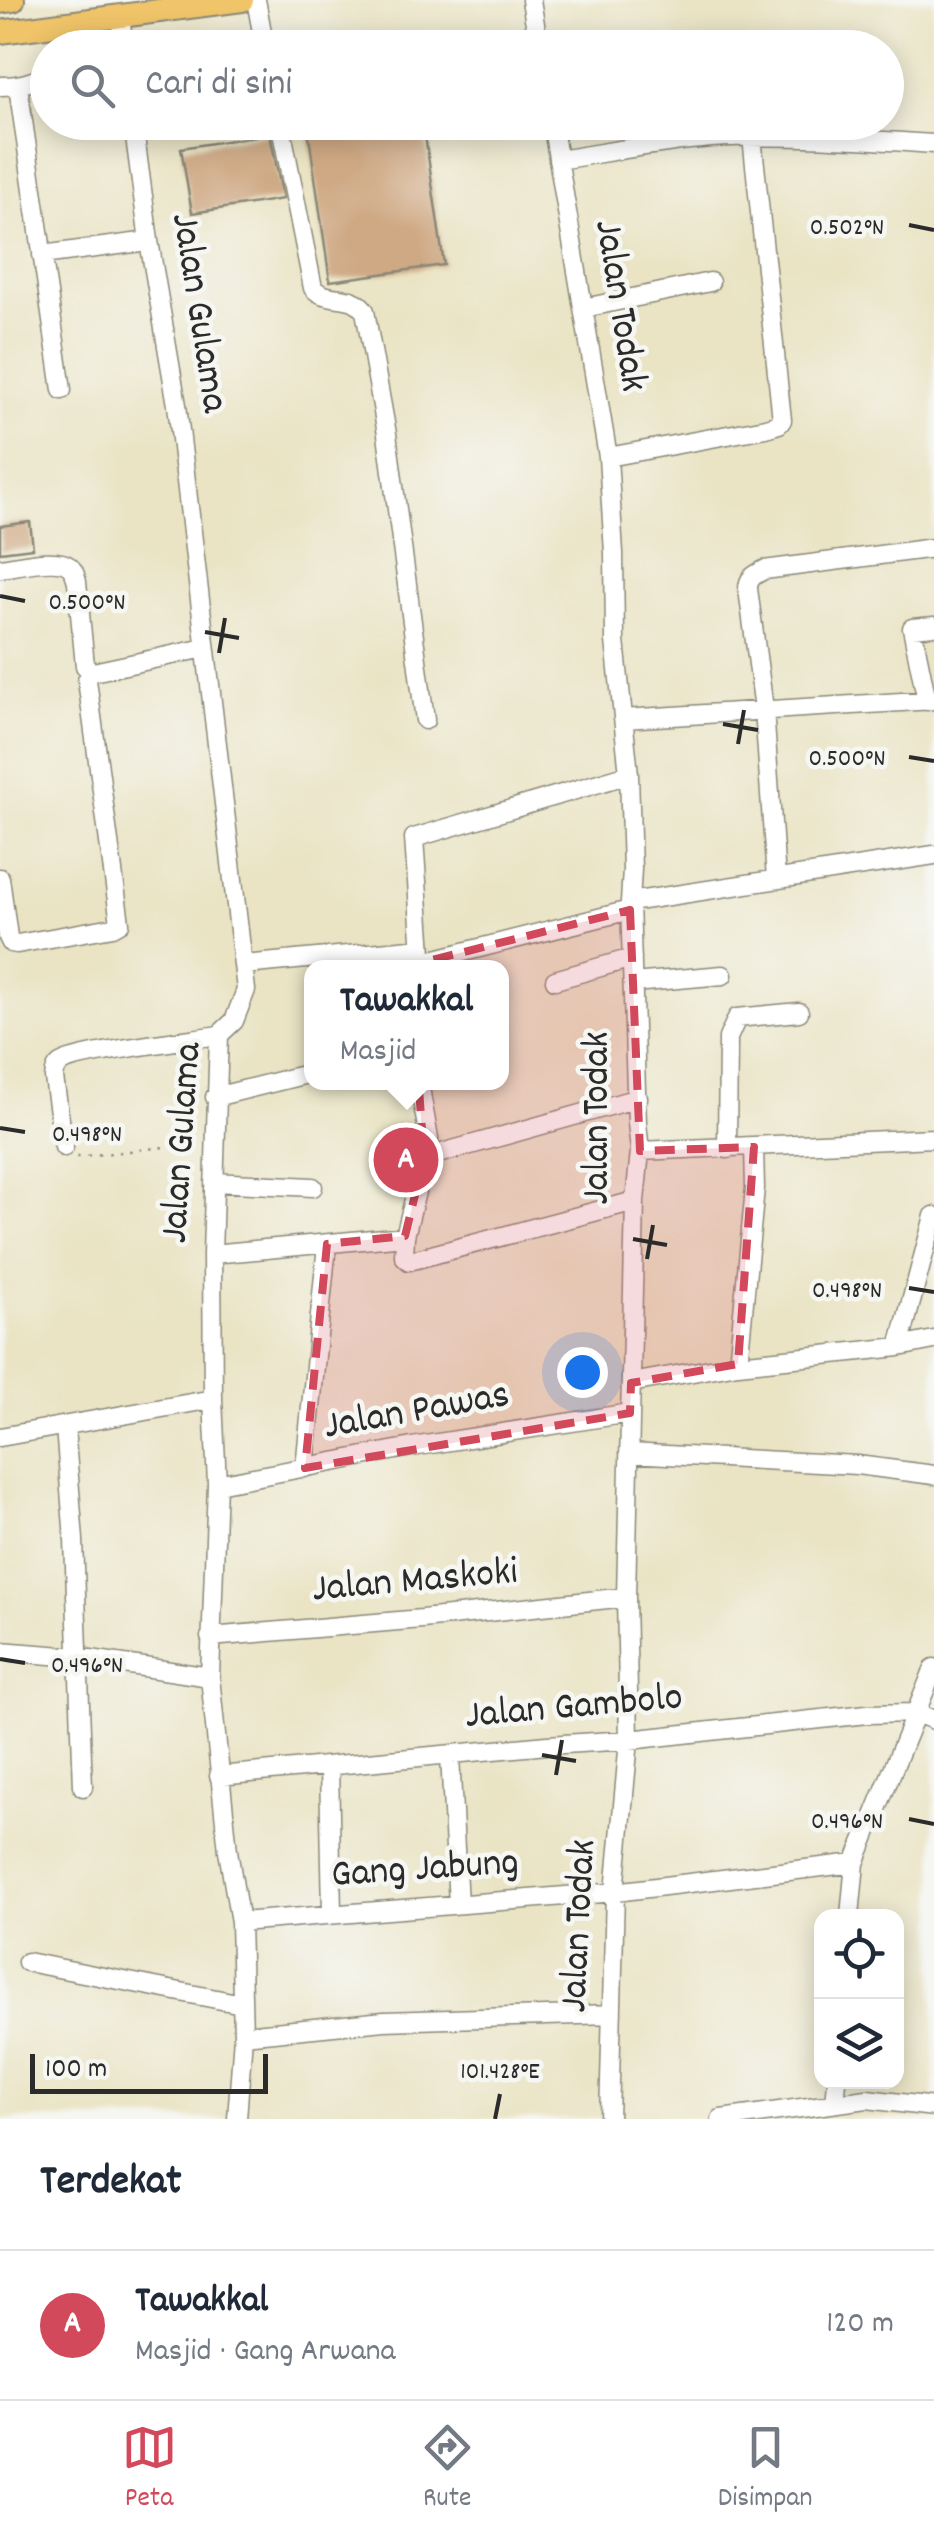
<!DOCTYPE html>
<html lang="id">
<meta charset="utf-8">
<style>
:root{--surface:#fff;--page:#f6f6f7;--text:#1f2937;--muted:#747a83;--line:#e0e1e3;--accent:#d1495b}
body{margin:0;font-family:Dekko,sans-serif;background:var(--page);color:var(--text)}
.controls{position:absolute;right:30px;bottom:30px;display:grid;overflow:hidden;border-radius:20px;box-shadow:0 5px 25px #0003}
.controls button{width:90px;height:90px;display:grid;place-items:center;padding:0;border:0;border-bottom:2px solid var(--line);background:var(--surface);color:var(--text);font:50px sans-serif}
.scale{position:absolute;left:30px;bottom:25px;width:238px;box-sizing:border-box;padding-left:10px;border:5px solid #2b2b2b;border-top:0;font-size:28px;line-height:35px;white-space:nowrap;color:#2b2b2b;-webkit-text-stroke:8px #f6f6f2;paint-order:stroke}
.you{position:absolute;left:582px;top:1372px;width:35px;height:35px;margin:-25px;border:8px solid #fff;border-radius:50%;background:#1a73e8;box-shadow:0 0 0 15px #1a73e833}
.badge{display:grid;place-items:center;width:65px;height:65px;border-radius:50%;background:var(--accent);color:#fff;font-size:32px;font-weight:700}
.pin{position:absolute;translate:-50% -50%;border:5px solid #fff;box-shadow:0 2px 10px #0006}
.popup{position:absolute;left:304px;top:960px;width:205px;height:130px;box-sizing:border-box;display:grid;place-content:center;border-radius:20px;background:var(--surface);filter:drop-shadow(0 2px 8px #0005);font-size:32px;white-space:nowrap;color:var(--muted)}
.popup b{font-size:38px;color:var(--text)}
.popup::after{content:'';position:absolute;left:50%;top:100%;margin-left:-20px;border:20px solid transparent;border-top-color:var(--surface)}
.list{margin:0;padding:0;list-style:none}
h2{display:flex;justify-content:space-between;align-items:center;height:130px;margin:0;padding:0 40px;font-size:42px}
h2 small{font-size:32px;font-weight:400;color:var(--muted)}
.list li{display:grid;grid-template-columns:65px 1fr auto;gap:30px;align-items:center;box-sizing:border-box;height:150px;padding:0 40px;border-top:2px solid var(--line)}
.list b{display:block;font-size:38px;white-space:nowrap}
.list p{margin:0;font-size:32px;white-space:nowrap;color:var(--muted)}
.list em{font-size:32px;font-style:normal;color:var(--muted)}
.icon{flex:none;width:55px;height:55px;fill:none;stroke:currentColor;stroke-width:2;stroke-linecap:round;stroke-linejoin:round}
.map{position:relative;flex:none;width:934px;height:2119px;overflow:hidden}
.search{position:absolute;background:var(--surface);box-shadow:0 5px 25px #0003;left:30px;right:30px;top:30px;height:110px;display:flex;align-items:center;gap:25px;box-sizing:border-box;padding:0 35px;border-radius:55px;color:var(--muted);font-size:38px}
.sheet{height:280px;background:var(--surface)}
nav{display:flex;justify-content:space-around;align-items:center;box-sizing:border-box;height:140px;border-top:2px solid var(--line);background:var(--surface);font-size:28px;color:var(--muted)}
nav a{display:grid;justify-items:center;gap:5px}
nav .on{color:var(--accent)}
.map>svg:first-child{display:block}
.building{fill:#cfa984}
.lines{fill:none;stroke-linecap:round;stroke-linejoin:round}
.minor-casing{stroke:#8a8878;stroke-width:21}
.major-casing{stroke:#8a8878;stroke-width:26}
.path{stroke:#8a8878;stroke-width:2.5;stroke-dasharray:2.5 8;stroke-linecap:butt}
.minor{stroke:#fff;stroke-width:18}
.major{stroke:#f0c469;stroke-width:22}
.marked{fill:#d1495b;fill-opacity:0.2;stroke:#d1495b;stroke-width:8;stroke-dasharray:20 12;stroke-linejoin:round}
.ticks{fill:none;stroke:#2b2b2b;stroke-width:4}
.labels{text-anchor:middle;dominant-baseline:central;stroke-width:9;stroke-linejoin:round;paint-order:stroke}
.street-label{font-size:40px;fill:#2b2b2b;stroke:#f6f6f2}
.ticks-label{font-size:25px;text-anchor:middle;fill:#2b2b2b;stroke:#f6f6f2;stroke-width:9;stroke-linejoin:round;paint-order:stroke}
</style>
<div class="map">
<svg width="934" height="2119" viewBox="0 0 934 2119">
<rect width="100%" height="100%" fill="#f6f6f2"/>
<filter id="ink" filterUnits="userSpaceOnUse"><feTurbulence type="fractalNoise" baseFrequency=".01" numOctaves="2"/><feDisplacementMap in="SourceGraphic" scale="20" xChannelSelector="R" yChannelSelector="G"/><feConvolveMatrix kernelMatrix="1 2 1 2 8 2 1 2 1" color-interpolation-filters="sRGB"/></filter>
<filter id="wash" filterUnits="userSpaceOnUse"><feTurbulence type="fractalNoise" baseFrequency=".0048" numOctaves="4" result="noise"/><feDisplacementMap in="SourceGraphic" scale="40" xChannelSelector="R" yChannelSelector="G"/><feGaussianBlur stdDeviation="2.25" result="paint"/><feColorMatrix in="noise" values="0 0 0 0 0 0 0 0 0 0 0 0 0 0 0 0 0 1.4 0 .05"/><feComposite in="paint" operator="in"/></filter>
<g filter="url(#wash)">
<rect width="100%" height="100%" fill="#eae4c5"/>
<g id="blocks">
<path class="building" d="M307,122H423L444,265L330,281Z
M270,134L283,199L192,213L181,148Z
M30,522L33,548L0,552V526Z"/>
</g>
</g>
<g filter="url(#ink)">
<use href="#blocks" fill-opacity="0" stroke="#8a8878" stroke-width="2.5"/>
<g class="lines">
<g class="minor-casing">
<path id="minor" d="M256,0L265,48
M531,0L539,48
M120,17L124,48
M73,48L77,39L76,22
M0,86C18,86 31,83 48,74
M18,86L62,390
M133,122L149,241L177,405L246,990L234,1021L219,1035L212,1254L213,1399L217,1484L210,1677L228,1851L240,1922L243,2035L237,2119
M280,122L313,288C328,304 353,291 365,311L387,434L425,720
M552,122L608,457L614,553L615,641L629,774L632,869L630,902L637,1123L640,1151L635,1201L626,1597L629,1740L615,1892L609,2119
M558,160C609,152 660,142 711,138C785,134 860,139 934,144
M42,255L149,241
M584,308L710,282
M608,457L766,428L779,424L782,420L752,137
M0,568C16,566 57,556 69,566C75,571 75,575 77,582L85,666
M93,672L205,648
M927,701L912,628L934,626
M623,719L934,700
M0,878L8,937L11,943L17,944L113,927L120,923L87,680
M776,879L764,709L748,589C748,578 754,575 764,570L934,548
M630,902L934,855
M424,962L630,910
M244,965L421,948
M423,968L414,838L629,774
M555,980L632,958
M633,983L723,975
M419,1082L429,1139L405,1236L404,1256L409,1261L635,1201
M215,1097L311,1073
M64,1147L54,1078C55,1072 55,1068 60,1064C73,1053 194,1039 219,1035
M727,1149L728,1038L737,1018L799,1012
M640,1151L934,1138
M424,1158L638,1098
M214,1182L313,1187
M212,1254L405,1236
M899,1347L934,1216
M738,1364L755,1188L754,1147
M631,1383L738,1364L899,1347L934,1340
M65,1427L74,1540L83,1787
M0,1437L213,1399
M629,1453L857,1465L934,1475
M305,1468L327,1244
M217,1484L412,1447L630,1413
M210,1637L422,1619L626,1597
M0,1651L77,1657L210,1677
M450,1756L458,1904
M329,1766L332,1913
M219,1776L547,1745L629,1740L867,1714L916,1713L934,1720
M850,1916L855,1863L934,1668
M240,1922L615,1892L855,1863
M27,1962L242,2004
M243,2035L384,2021L612,2014
M835,2102L837,2082
M721,2119L867,2099L934,2107"/>
</g>
<g class="major-casing">
<path id="major" d="M0,2L13,0
M0,32L242,0"/>
</g>
<path class="path" d="M77,1157L199,1143"/>
<use href="#minor" class="minor"/>
<use href="#major" class="major"/>
</g>
</g>
<path class="marked" d="M630,910L640,1151L754,1147L738,1364L631,1383L630,1413L305,1468L327,1244L405,1236L424,1158L414,1019L424,962Z"/>
<path class="ticks" d="M909,225L934,230M0,596L25,601M205,632L239,638M219,653L225,618M723,724L758,730M738,744L744,710M909,757L934,761M0,1128L25,1132M633,1239L667,1245M647,1259L653,1225M909,1288L934,1292M0,1659L25,1663M542,1755L576,1761M556,1775L562,1740M909,1819L934,1824M495,2119L500,2094"/>
<g class="labels">
<g class="street-label">
<text transform="translate(618 306) rotate(81)">Jalan Todak</text>
<text transform="translate(197 313) rotate(81)">Jalan Gulama</text>
<text transform="translate(599 1118) rotate(-90)">Jalan Todak</text>
<text transform="translate(184 1143) rotate(-86)">Jalan Gulama</text>
<text transform="translate(417 1413) rotate(-10)">Jalan Pawas</text>
<text transform="translate(415 1583) rotate(-5)">Jalan Maskoki</text>
<text transform="translate(574 1709) rotate(-5)">Jalan Gambolo</text>
<text transform="translate(425 1871) rotate(-4)">Gang Jabung</text>
<text transform="translate(581 1926) rotate(-87)">Jalan Todak</text>
</g>
</g>
<g class="ticks-label">
<text x="847" y="234">0.502°N</text>
<text x="87" y="609">0.500°N</text>
<text x="847" y="765">0.500°N</text>
<text x="87" y="1141">0.498°N</text>
<text x="847" y="1297">0.498°N</text>
<text x="87" y="1672">0.496°N</text>
<text x="847" y="1828">0.496°N</text>
<text x="500" y="2078">101.428°E</text>
</g>
</svg>
<div class="controls">
<button><svg class="icon" aria-label="locate" viewBox="0 0 24 24"><circle cx="12" cy="12" r="6"/><path d="M12 2v4M12 18v4M2 12h4M18 12h4"/></svg></button>
<button><svg class="icon" aria-label="layers" viewBox="0 0 24 24"><path d="M12 4l9 5-9 5-9-5zM3 14l9 5 9-5"/></svg></button>
</div>
<div class="scale">100 m</div>
<div class="you"></div>
<div class="pin badge" style="left:406px;top:1160px">A</div>
<div class="popup"><b>Tawakkal</b>Masjid</div>
<div class="search"><svg class="icon" aria-label="search" viewBox="0 0 24 24"><circle cx="10" cy="10" r="6"/><path d="M15 15l6 6"/></svg>Cari di sini</div>
</div>
<section class="sheet">
<h2>Terdekat<small></small></h2>
<ul class="list">
<li><span class="badge">A</span><div><b>Tawakkal</b><p>Masjid · Gang Arwana</p></div><em>120 m</em></li>
</ul>
</section>
<nav>
<a class="on"><svg class="icon" aria-label="map" viewBox="0 0 24 24"><path d="M3 6l6-2 6 2 6-2v14l-6 2-6-2-6 2zM9 4v14M15 6v14"/></svg>Peta</a>
<a><svg class="icon" aria-label="directions" viewBox="0 0 24 24"><path d="M12 3l9 9-9 9-9-9zM9 14v-3h6M13 9l2 2-2 2"/></svg>Rute</a>
<a><svg class="icon" aria-label="saved" viewBox="0 0 24 24"><path d="M7 4h10v16l-5-4-5 4z"/></svg>Disimpan</a>
</nav>
